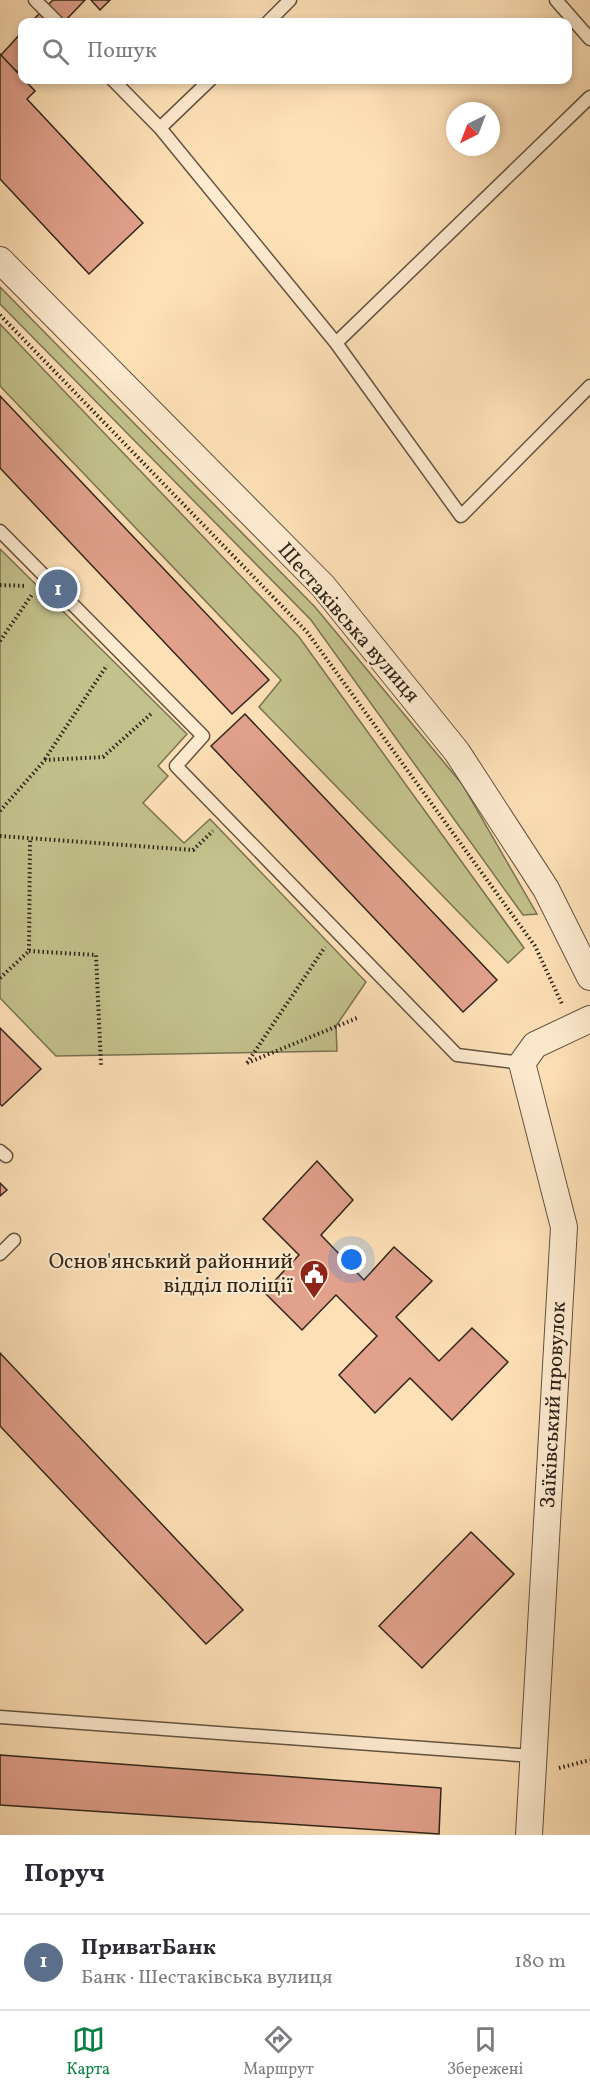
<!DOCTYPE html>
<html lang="uk">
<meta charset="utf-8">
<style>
:root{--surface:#fff;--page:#f2f2f3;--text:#2b2b33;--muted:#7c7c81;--line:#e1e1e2;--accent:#0b8043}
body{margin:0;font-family:Vollkorn,serif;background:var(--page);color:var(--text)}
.compass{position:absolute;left:446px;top:102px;width:54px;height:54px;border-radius:50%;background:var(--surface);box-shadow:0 3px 9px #0003;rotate:222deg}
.you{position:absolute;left:352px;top:1260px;width:21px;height:21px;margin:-15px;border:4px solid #fff;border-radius:50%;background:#1a73e8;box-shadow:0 0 0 9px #1a73e833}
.badge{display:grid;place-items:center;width:39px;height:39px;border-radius:50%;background:var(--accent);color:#fff;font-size:20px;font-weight:700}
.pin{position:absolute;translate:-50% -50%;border:3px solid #fff;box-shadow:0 2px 6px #0006}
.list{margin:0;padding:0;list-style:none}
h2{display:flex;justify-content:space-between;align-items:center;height:78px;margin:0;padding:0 24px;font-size:26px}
h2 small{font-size:20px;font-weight:400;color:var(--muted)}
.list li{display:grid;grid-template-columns:39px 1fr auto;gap:18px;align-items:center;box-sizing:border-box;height:96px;padding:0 24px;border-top:2px solid var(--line)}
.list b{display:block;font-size:22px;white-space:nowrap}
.list p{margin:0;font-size:20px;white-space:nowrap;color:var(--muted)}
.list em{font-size:20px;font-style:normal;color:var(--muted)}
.icon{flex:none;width:33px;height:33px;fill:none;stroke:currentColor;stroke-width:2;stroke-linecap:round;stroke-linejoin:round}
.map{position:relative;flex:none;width:590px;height:1835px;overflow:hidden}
.search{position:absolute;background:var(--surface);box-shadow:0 3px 9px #0003;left:18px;right:18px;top:18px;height:66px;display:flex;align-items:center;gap:15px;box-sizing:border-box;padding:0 21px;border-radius:12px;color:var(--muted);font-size:22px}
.sheet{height:174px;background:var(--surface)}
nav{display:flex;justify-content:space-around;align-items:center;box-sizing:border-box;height:84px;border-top:2px solid var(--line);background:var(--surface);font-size:16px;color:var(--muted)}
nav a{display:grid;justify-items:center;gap:3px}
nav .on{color:var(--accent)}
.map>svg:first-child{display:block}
.green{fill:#c3c18c;stroke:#797353;stroke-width:1.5}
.building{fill:#e2a18d;stroke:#2f251a;stroke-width:1.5}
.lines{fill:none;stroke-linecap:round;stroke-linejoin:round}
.service-casing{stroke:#635441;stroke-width:15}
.minor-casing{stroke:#635441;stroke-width:28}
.path{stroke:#2f251a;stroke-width:4;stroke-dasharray:1.5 3;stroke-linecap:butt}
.service{stroke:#feebd0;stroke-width:12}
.minor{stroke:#feebd0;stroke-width:26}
.labels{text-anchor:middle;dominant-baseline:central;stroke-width:4.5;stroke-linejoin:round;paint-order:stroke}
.street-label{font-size:21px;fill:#2f251a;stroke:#feebd0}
.poi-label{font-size:21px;fill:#2f251a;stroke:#feebd0;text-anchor:end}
</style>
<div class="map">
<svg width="590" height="1835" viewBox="0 0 590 1835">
<rect width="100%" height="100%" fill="#fee0b7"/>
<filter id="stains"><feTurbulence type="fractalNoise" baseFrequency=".00333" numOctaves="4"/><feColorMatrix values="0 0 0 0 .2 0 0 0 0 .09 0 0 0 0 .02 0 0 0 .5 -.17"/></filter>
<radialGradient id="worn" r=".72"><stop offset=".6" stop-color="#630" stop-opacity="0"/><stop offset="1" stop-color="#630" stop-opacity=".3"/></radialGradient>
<path class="green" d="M0,287L315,607L462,784L537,914L523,915L311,620L0,304Z
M0,324L299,637L524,948L508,963L259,707L281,680L0,386Z
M0,549L187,734L158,766L168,776L143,803L184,843L210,819L366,982L336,1026L337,1051L56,1056L0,998Z"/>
<path class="building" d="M53,0H85L64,22H31Z
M91,0H110L100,10Z
M22,32V66L17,72L1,55Z
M0,54L35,91L27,99L143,223L89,274L0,179Z
M0,396L269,680L232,714L0,468Z
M245,714L497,980L463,1012L211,746Z
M0,1028L41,1069L2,1106L0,1104Z
M317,1161L353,1200L321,1235L364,1280L394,1247L432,1281L396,1317L439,1361L472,1328L508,1362L452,1420L410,1378L375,1413L339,1375L377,1336L336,1295L302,1330L264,1292L299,1255L263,1219Z
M0,1183L7,1190L0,1196Z
M0,1353L243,1610L206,1644L0,1426Z
M471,1532L514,1574L422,1668L379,1626Z
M0,1755L441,1788L439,1834L0,1805Z"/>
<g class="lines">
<g class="service-casing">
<path id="service" d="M35,0L57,22
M556,0L590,39
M268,22L290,0
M113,80L160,128L210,80
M160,128L336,343L461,516L590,386
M336,343L590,97
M0,531L203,736L176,766L457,1055L522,1063
M0,1151L6,1156
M0,1254L14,1240
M0,1717L533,1756"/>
</g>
<g class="minor-casing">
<path id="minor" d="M0,260L323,586L457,752L546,889L590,977
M529,1835L564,1227L522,1063L535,1045L590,1019"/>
</g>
<path class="path" d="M0,315L307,632L535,946L562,1004
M0,585L26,586
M0,641L33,593
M45,759L107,665
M0,811L45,760L103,757L153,712
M0,836L193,850L213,831
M29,951L96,955L101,1065
M0,978L29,951L30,838
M247,1063L325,947
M247,1063L357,1018
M559,1768L590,1760"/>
<use href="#service" class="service"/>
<use href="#minor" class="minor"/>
</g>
<defs>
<g id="civic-pin" transform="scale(1.5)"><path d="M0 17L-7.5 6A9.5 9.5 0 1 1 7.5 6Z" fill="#8f2418" stroke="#feebd0"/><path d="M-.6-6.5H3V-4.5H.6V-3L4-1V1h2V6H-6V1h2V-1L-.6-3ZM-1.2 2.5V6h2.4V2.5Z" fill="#fff"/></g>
</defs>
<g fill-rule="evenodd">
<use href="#civic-pin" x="314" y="1274"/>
</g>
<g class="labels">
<g class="street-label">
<text transform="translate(348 623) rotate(49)">Шестаківська вулиця</text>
<text transform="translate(554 1405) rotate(-87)">Заїківський провулок</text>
</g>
<g class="poi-label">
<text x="293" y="1262">Основ'янський районний<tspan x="293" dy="24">відділ поліції</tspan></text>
</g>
</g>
<rect width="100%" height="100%" filter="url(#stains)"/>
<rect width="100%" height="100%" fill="url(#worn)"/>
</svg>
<svg class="compass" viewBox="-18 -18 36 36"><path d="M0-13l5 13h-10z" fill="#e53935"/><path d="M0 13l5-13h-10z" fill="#7c7c81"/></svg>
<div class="you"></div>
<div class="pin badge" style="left:58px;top:589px;background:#5c6f8a">1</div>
<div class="search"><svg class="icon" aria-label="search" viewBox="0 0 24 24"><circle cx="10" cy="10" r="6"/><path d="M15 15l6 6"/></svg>Пошук</div>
</div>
<section class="sheet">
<h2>Поруч<small></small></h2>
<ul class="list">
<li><span class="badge" style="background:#5c6f8a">1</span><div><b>ПриватБанк</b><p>Банк · Шестаківська вулиця</p></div><em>180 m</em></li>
</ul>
</section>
<nav>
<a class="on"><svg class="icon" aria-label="map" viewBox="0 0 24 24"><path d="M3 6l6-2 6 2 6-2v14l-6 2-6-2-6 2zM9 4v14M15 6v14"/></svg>Карта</a>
<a><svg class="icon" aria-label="directions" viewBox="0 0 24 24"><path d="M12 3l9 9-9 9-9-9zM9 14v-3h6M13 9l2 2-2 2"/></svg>Маршрут</a>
<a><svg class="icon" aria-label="saved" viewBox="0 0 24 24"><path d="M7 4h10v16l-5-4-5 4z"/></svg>Збережені</a>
</nav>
